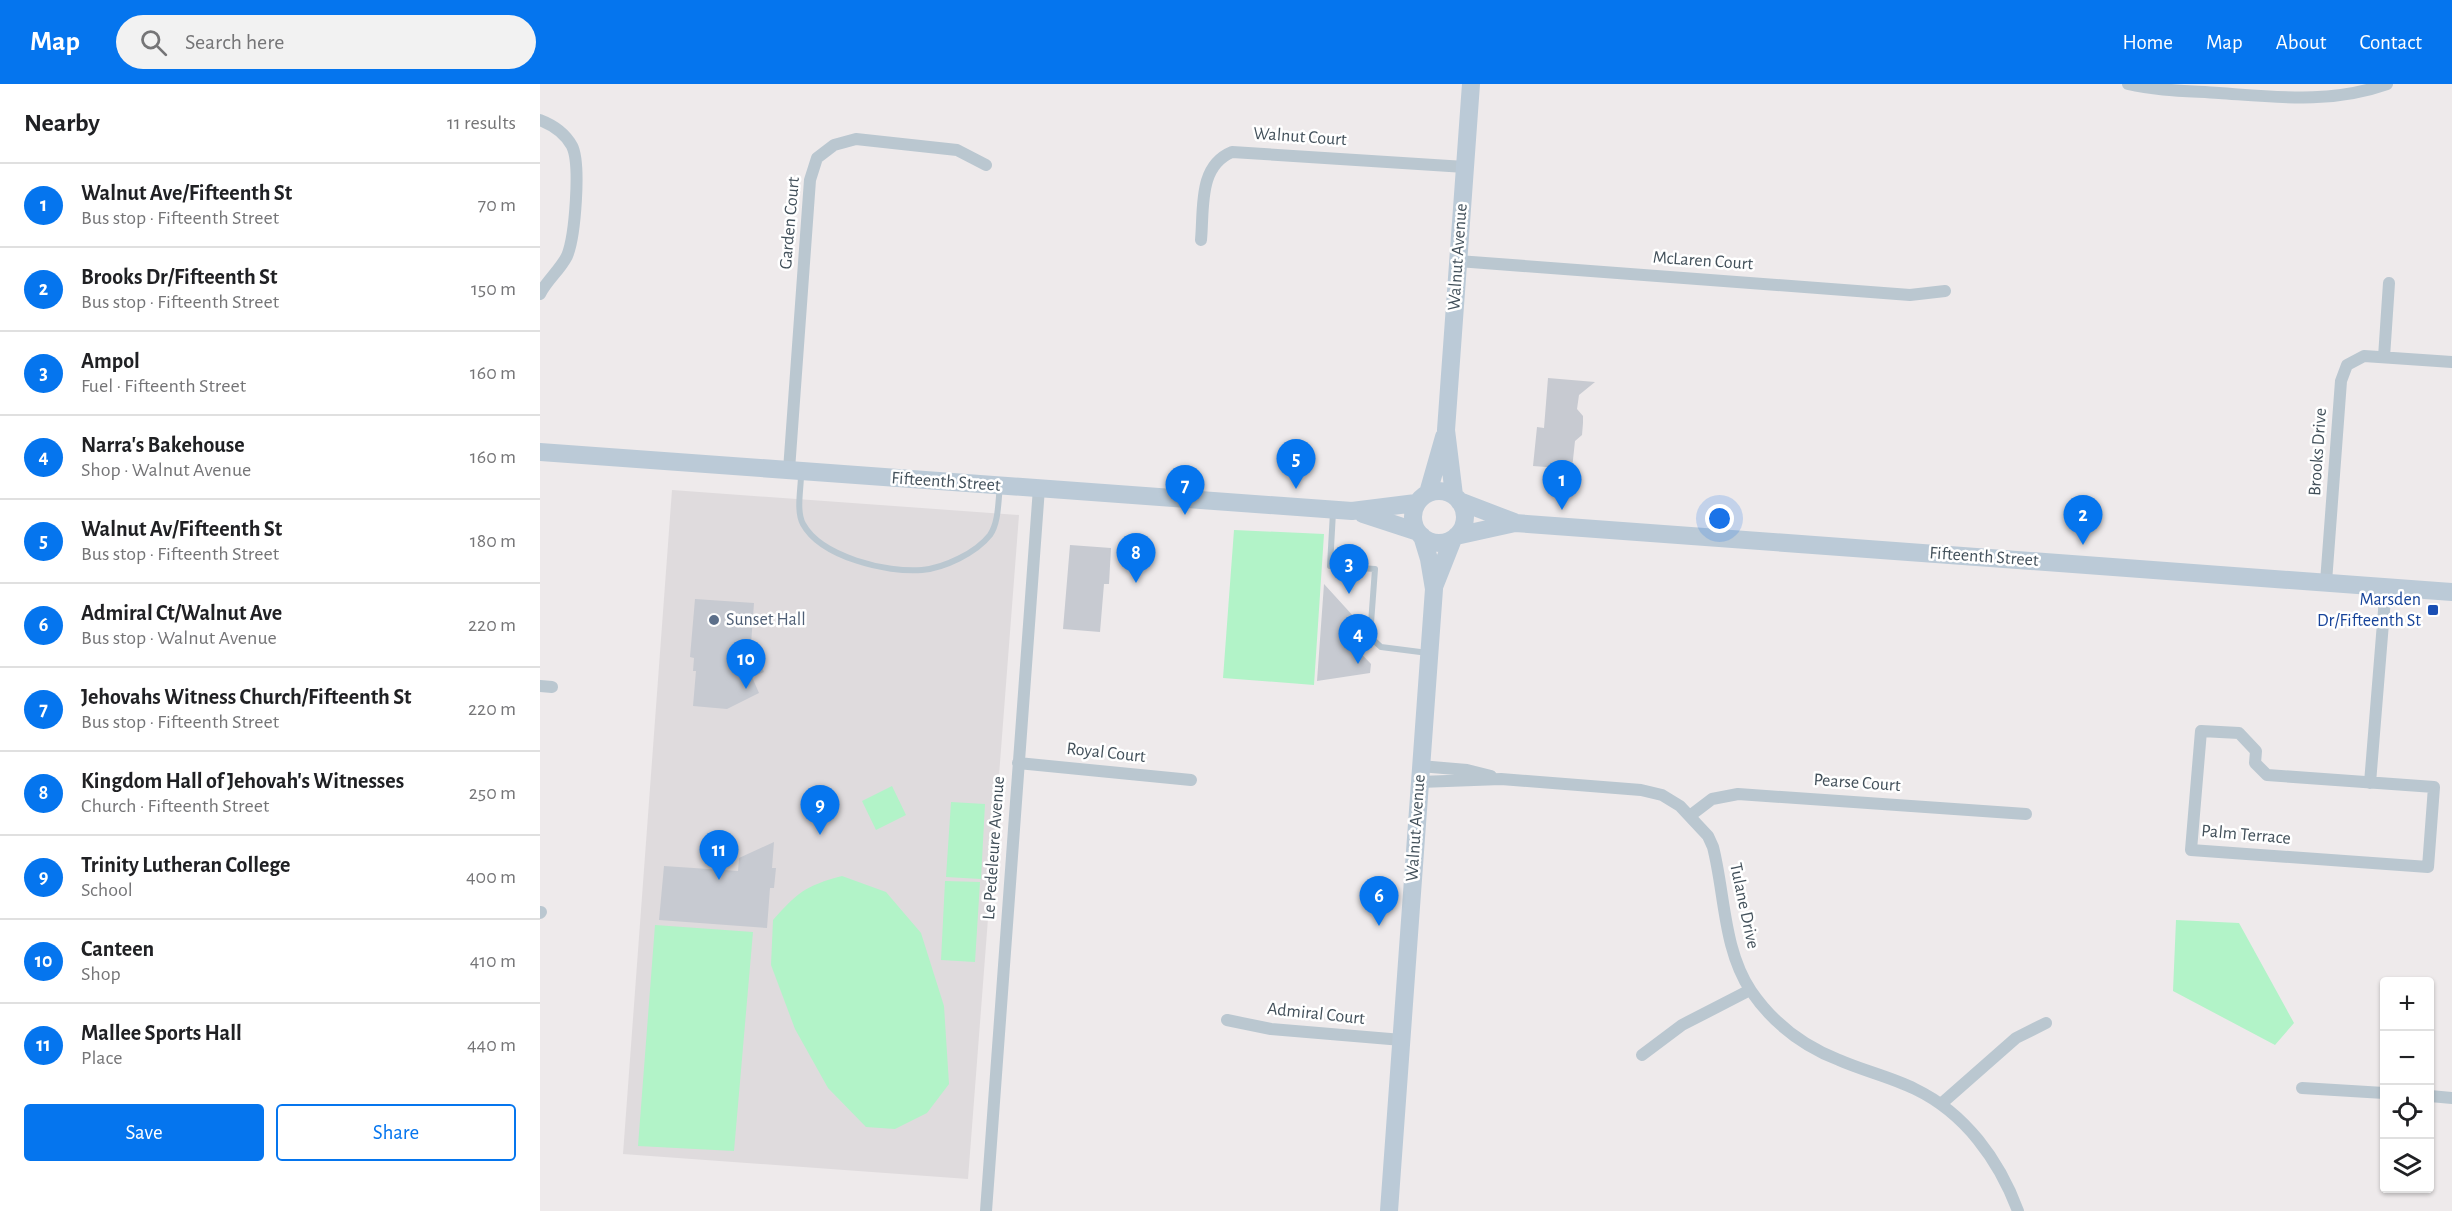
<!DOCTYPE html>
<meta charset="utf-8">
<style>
:root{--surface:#fff;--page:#f2f2f2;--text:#202124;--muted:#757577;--line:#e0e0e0;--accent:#0575ee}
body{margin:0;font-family:"Alegreya Sans",sans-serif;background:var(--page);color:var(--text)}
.controls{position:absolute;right:18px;bottom:18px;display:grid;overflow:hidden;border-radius:6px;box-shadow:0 2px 4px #0004}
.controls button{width:54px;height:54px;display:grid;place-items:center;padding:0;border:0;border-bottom:2px solid var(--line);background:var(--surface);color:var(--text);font:30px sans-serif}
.you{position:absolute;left:1180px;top:435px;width:21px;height:21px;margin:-15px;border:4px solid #fff;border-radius:50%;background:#1a73e8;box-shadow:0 0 0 9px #1a73e833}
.badge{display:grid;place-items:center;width:39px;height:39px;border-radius:50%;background:var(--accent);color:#fff;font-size:20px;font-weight:700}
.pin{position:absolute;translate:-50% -50px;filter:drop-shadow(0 2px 3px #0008)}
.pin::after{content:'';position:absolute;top:32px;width:21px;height:18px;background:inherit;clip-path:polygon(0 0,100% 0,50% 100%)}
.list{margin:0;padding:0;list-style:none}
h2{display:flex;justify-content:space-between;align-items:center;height:78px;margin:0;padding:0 24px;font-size:26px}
h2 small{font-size:20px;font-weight:400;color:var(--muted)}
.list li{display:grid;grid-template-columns:39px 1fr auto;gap:18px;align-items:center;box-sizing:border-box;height:84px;padding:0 24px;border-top:2px solid var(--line)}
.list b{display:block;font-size:22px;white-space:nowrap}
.list p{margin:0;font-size:20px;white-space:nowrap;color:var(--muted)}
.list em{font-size:20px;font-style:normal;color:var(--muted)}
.actions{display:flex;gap:12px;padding:18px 24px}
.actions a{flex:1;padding:14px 0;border:2px solid var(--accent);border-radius:6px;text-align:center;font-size:21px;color:var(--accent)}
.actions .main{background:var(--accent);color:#fff}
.icon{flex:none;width:33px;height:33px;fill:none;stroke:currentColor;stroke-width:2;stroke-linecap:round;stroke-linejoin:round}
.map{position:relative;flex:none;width:1912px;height:1127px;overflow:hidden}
header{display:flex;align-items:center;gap:36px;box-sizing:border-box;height:84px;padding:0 30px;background:var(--accent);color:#fff}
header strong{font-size:28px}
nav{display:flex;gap:33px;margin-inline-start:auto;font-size:21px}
.search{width:420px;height:54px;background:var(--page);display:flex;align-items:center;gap:15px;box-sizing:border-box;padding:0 21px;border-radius:33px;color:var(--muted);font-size:22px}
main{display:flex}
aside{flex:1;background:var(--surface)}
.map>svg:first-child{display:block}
.education{fill:#dfdbdd}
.green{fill:#b2f3c8}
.building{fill:#c7cad1}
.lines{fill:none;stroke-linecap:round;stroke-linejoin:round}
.lane{stroke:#bac7d0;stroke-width:6}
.street{stroke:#bac7d0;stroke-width:12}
.secondary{stroke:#bbcad7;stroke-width:18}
.transit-dot{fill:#1a4fb4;stroke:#fff;stroke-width:2}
.service-dot{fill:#5c6f8a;stroke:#fff;stroke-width:2}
.labels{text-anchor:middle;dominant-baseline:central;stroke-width:5;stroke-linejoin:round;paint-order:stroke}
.street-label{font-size:18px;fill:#42505a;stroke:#fff}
.transit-label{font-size:18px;fill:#164399;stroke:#fff;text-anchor:end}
.service-label{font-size:18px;fill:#4e5e75;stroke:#fff;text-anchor:start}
</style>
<header>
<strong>Map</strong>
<div class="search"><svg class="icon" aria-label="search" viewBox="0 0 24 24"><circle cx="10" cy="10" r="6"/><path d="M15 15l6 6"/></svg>Search here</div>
<nav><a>Home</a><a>Map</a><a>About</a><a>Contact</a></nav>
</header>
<main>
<aside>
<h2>Nearby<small>11 results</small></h2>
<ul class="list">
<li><span class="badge">1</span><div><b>Walnut Ave/Fifteenth St</b><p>Bus stop · Fifteenth Street</p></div><em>70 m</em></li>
<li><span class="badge">2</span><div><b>Brooks Dr/Fifteenth St</b><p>Bus stop · Fifteenth Street</p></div><em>150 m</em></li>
<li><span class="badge">3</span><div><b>Ampol</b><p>Fuel · Fifteenth Street</p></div><em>160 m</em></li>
<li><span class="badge">4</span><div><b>Narra's Bakehouse</b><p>Shop · Walnut Avenue</p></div><em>160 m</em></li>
<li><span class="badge">5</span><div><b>Walnut Av/Fifteenth St</b><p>Bus stop · Fifteenth Street</p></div><em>180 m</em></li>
<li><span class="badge">6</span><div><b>Admiral Ct/Walnut Ave</b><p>Bus stop · Walnut Avenue</p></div><em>220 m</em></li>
<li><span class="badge">7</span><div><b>Jehovahs Witness Church/Fifteenth St</b><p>Bus stop · Fifteenth Street</p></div><em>220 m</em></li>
<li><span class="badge">8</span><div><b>Kingdom Hall of Jehovah's Witnesses</b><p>Church · Fifteenth Street</p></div><em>250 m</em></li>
<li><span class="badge">9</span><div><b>Trinity Lutheran College</b><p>School</p></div><em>400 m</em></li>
<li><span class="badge">10</span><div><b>Canteen</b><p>Shop</p></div><em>410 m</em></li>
<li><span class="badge">11</span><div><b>Mallee Sports Hall</b><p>Place</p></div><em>440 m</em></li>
</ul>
<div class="actions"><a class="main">Save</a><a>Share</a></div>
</aside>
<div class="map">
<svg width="1912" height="1127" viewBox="0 0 1912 1127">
<rect width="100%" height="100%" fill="#eeeaeb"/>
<path class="education" d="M132,406L479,431L428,1095L83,1070Z"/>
<path class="green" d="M694,446L784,450L774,601L683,594Z
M352,702L366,731L336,746L322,717Z
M411,718L445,720L441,795L406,793Z
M302,792L346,808L381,849L404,922L409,1000L387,1029L355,1045L326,1043L288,1004L255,945L231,881L233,836C258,808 265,802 302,792Z
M405,797L440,798L435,878L401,876Z
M1636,836L1699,839L1754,939L1735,961L1633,907Z
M115,841L213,848L194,1067L98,1062Z"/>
<path class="building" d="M1008,294L1055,298L1039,311L1037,325L1043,332V339L1042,351L1035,357L1032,385L993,382L997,343L1004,344Z
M530,461L571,464L569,500H564L560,548L523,545Z
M784,500L815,534L813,561L831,580L830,589L777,597Z
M155,515L214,519L211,560L224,588L212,593L219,609L187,625L153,622L156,587H153L154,574L150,573Z
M234,758L232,784H236L234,804H230L227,844L119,836L124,782L198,787L199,774Z"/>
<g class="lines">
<path class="lane" d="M261,391C261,405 256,427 263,440C281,473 347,489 382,486C404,484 436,469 450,451C459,438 458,417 460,402
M793,428L790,482L835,485L830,553L841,563L888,569"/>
<path class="street" d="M1588,0C1618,7 1649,7 1679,9C1737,13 1791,20 1847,0
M0,36C13,41 25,49 32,62C41,80 35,153 27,172C20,186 7,196 0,210
M661,156C664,124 658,82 692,68L925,83
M918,177L1370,211L1405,207
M1844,273L1849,199
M249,386L270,96L277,74L294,61L316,55L417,66L446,81
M1786,498L1801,297L1807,281L1824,272L1912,278
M0,602L12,603
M1661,647L1699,649L1716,667L1715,679L1727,691L1894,703L1888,783L1651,766Z
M478,679L651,696
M880,682L927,686L951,692
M880,698L961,695L1101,706L1122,711L1140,722L1168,752L1173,763C1185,810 1183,865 1211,907C1233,939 1263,962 1299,976C1324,987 1351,993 1375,1005C1425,1029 1459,1076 1478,1127
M1830,699L1846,502
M1151,731L1172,715L1198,710L1486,730
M0,829L1,828
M687,936L731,945L862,956
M1102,971L1142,941L1210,906
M1762,1004L1844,1009
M1890,1012L1912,1014
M1401,1020L1476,954L1506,939
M446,1127L499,404"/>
<path class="secondary" d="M0,368L812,427L876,419
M873 433a26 26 0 1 1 52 0a26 26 0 1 1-52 0Z
M888,409L904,353
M914,411L906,346L931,0
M919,417L974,438
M823,430L878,448
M916,452L975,439L1912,508
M894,503L913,455
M849,1127L894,505L889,475L882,452"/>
</g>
<rect class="transit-dot" x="1887" y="520" width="12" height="12" rx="3"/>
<circle class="service-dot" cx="174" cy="536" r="6"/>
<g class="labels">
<g class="street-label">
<text transform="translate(760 53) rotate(4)">Walnut Court</text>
<text transform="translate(250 139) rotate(-85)">Garden Court</text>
<text transform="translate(918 173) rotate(-86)">Walnut Avenue</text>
<text transform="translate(1163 177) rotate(4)">McLaren Court</text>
<text transform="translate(1778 368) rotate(-86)">Brooks Drive</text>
<text transform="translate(406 398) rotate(4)">Fifteenth Street</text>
<text transform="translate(1444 473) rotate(4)">Fifteenth Street</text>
<text transform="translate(566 669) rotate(6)">Royal Court</text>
<text transform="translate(1317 699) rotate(4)">Pearse Court</text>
<text transform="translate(876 744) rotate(-86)">Walnut Avenue</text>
<text transform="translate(1706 751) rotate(5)">Palm Terrace</text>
<text transform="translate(454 764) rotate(-86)">Le Pedeleure Avenue</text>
<text transform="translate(1204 822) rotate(78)">Tulane Drive</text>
<text transform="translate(776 930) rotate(6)">Admiral Court</text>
</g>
<g class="transit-label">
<text x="1881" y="516">Marsden<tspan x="1881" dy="21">Dr/Fifteenth St</tspan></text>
</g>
<g class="service-label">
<text x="186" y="536">Sunset Hall</text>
</g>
</g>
</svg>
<div class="controls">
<button>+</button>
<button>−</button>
<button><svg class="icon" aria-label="locate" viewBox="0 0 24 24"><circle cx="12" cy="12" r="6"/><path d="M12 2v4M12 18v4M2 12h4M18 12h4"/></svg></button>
<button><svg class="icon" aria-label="layers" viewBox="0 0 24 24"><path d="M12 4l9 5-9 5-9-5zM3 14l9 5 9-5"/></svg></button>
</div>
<div class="you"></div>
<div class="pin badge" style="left:1022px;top:426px">1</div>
<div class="pin badge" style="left:1543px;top:461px">2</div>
<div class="pin badge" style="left:809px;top:510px">3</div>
<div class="pin badge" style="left:818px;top:580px">4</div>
<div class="pin badge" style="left:756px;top:405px">5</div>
<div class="pin badge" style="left:839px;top:842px">6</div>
<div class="pin badge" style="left:645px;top:431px">7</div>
<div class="pin badge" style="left:596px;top:499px">8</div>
<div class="pin badge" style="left:280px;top:751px">9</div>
<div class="pin badge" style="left:206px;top:605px">10</div>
<div class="pin badge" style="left:179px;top:796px">11</div>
</div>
</main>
